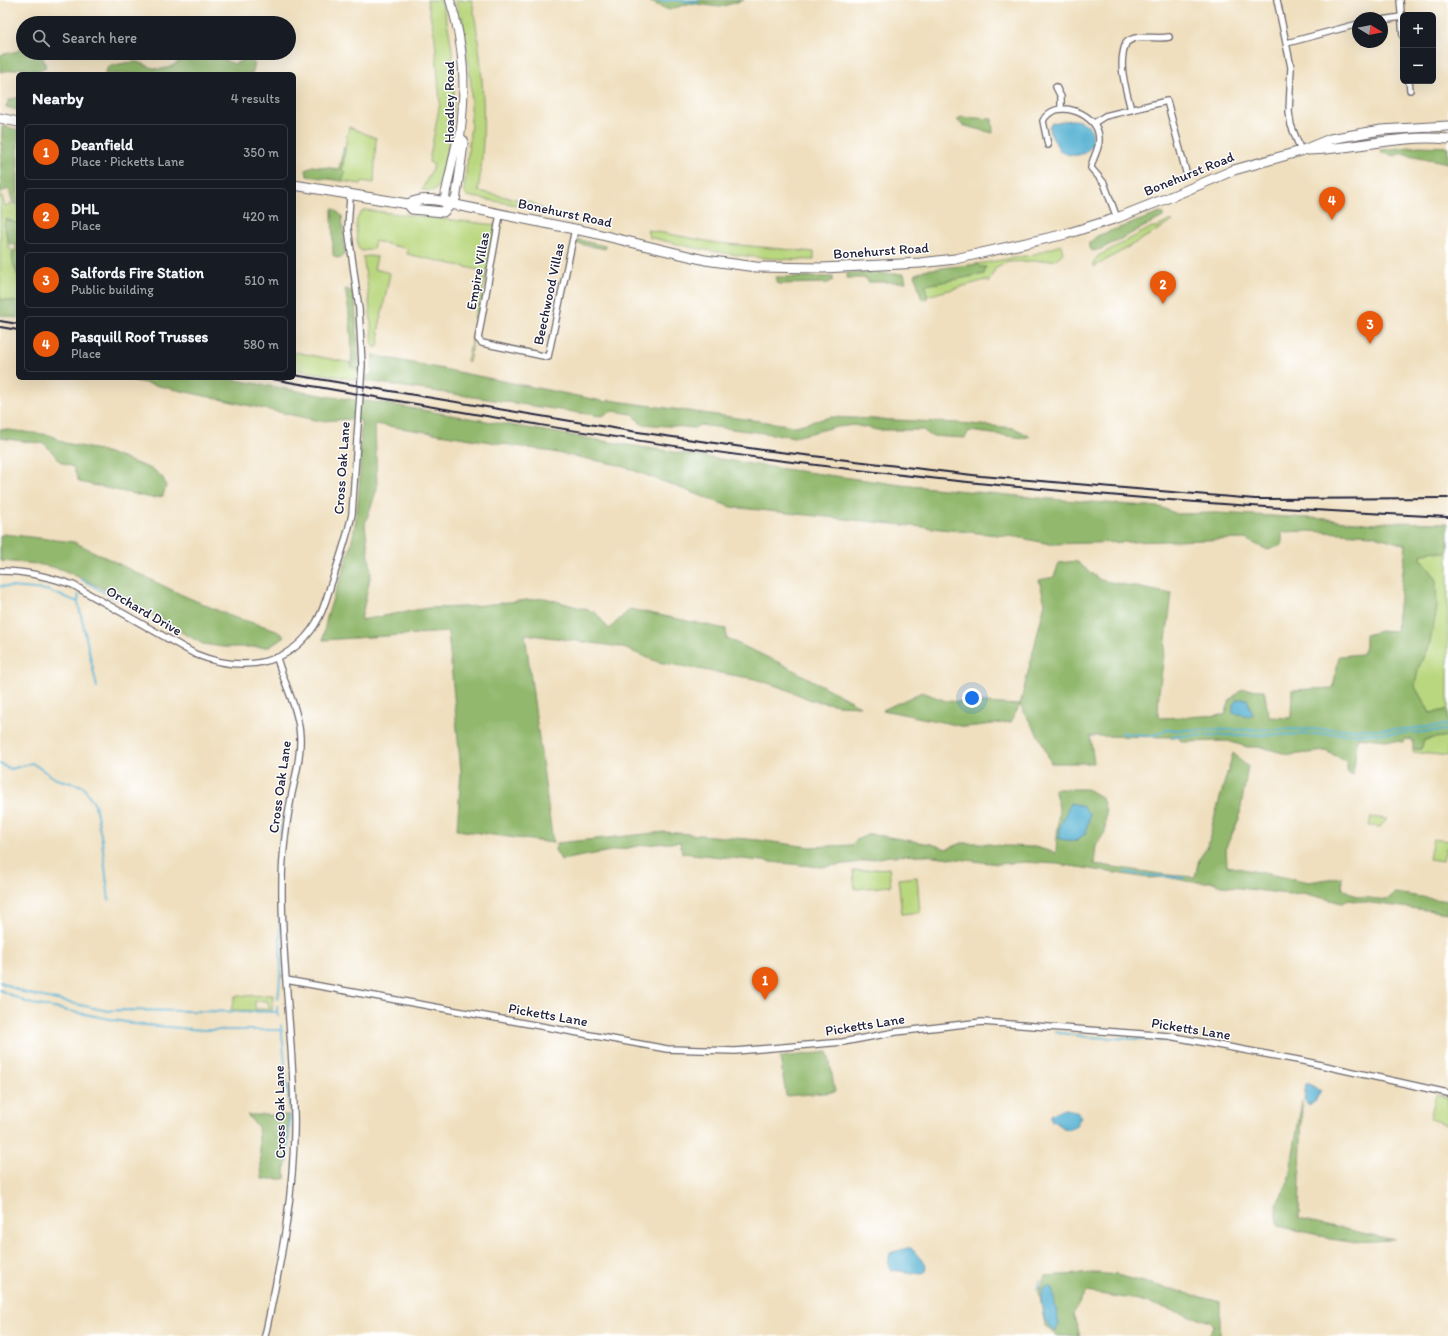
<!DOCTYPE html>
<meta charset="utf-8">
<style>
:root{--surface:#171b24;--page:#20242c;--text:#f1f3f6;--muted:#9ea1a6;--line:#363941;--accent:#ea580c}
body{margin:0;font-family:Itim,sans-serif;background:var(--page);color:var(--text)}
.controls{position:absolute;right:12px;top:12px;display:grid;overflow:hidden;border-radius:6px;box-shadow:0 4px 16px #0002}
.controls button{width:36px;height:36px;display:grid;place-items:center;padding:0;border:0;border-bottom:1px solid var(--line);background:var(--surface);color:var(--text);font:20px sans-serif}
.compass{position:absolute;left:1352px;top:12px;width:36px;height:36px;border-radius:50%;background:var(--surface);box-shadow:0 4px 16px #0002;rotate:100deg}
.you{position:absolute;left:972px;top:698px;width:14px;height:14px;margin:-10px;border:3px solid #fff;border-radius:50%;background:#1a73e8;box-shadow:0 0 0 6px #1a73e833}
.badge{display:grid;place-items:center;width:26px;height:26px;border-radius:50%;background:var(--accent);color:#fff;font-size:13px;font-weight:700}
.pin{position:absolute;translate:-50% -33px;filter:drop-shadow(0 1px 2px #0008)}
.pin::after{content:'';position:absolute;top:21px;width:14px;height:12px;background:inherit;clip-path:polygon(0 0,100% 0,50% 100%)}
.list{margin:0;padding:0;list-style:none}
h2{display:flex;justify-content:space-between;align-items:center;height:52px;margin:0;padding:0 16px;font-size:17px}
h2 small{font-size:13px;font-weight:400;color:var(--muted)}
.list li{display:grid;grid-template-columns:26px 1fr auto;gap:12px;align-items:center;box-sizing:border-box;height:56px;margin:0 8px 8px;padding:0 8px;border:1px solid var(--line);border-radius:6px}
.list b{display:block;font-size:15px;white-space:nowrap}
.list p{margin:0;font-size:13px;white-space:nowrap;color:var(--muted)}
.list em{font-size:13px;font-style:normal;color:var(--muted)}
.icon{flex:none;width:22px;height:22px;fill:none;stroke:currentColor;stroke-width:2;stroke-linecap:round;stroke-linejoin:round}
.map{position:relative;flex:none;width:1448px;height:1336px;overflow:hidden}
.search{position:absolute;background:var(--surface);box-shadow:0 4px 16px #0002;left:16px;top:16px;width:280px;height:44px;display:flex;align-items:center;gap:10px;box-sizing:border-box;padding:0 14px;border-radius:22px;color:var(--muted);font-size:15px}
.panel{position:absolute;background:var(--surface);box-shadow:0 4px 16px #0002;left:16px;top:72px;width:280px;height:308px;border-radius:6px}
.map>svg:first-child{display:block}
.green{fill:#b9d77e;stroke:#6e7c5c;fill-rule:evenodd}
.forest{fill:#92b86d;stroke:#5a6d54}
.water{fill:#54b1d2;stroke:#3b6a86}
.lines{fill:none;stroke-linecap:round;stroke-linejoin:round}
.stream{stroke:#54b1d2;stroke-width:2}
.street-casing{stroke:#6a6469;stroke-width:8}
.secondary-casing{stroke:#6a6469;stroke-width:10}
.primary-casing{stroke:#6a6469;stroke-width:11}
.street{stroke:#fff;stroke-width:5.5}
.secondary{stroke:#fff;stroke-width:8}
.primary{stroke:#fff;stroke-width:9}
.rail{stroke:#22223b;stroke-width:2}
.labels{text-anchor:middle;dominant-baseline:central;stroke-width:3;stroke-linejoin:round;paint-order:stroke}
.street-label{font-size:14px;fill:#22223b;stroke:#fff}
</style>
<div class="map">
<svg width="1448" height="1336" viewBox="0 0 1448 1336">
<rect width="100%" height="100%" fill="#fff"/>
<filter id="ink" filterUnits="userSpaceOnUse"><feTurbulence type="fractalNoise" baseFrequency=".025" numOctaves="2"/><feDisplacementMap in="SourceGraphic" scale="8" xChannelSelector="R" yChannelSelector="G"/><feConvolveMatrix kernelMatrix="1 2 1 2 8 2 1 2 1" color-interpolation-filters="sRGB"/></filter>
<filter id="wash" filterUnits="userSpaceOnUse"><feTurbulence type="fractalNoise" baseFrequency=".012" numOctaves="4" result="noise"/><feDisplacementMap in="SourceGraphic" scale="16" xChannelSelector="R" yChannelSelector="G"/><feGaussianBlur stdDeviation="0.9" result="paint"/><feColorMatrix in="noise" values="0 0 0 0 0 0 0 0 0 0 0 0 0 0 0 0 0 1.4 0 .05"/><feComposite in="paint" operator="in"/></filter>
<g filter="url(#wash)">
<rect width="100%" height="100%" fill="#efdfbe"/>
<path class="green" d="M427,0H441C460,59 458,129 437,188L432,191L422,190L434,165L429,162L440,103L435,38Z
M455,0H472C483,62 488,129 478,191L533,203L544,210L467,196L464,191L471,124V84L462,16L456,18L458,9Z
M349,127L376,138L374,183L362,181L361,184L342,181L345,172L342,169C345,155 345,141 349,127Z
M0,190L5,206L13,203L18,205V224L7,219L4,225L9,248L13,251L12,257L18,277V302L0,299Z
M364,210L496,225L469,362L467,361L476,321L474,319L483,271L407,254L408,249L375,241L373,249L362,251L358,248C357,234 352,219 364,210Z
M1169,221H1173L1094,267L1093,264L1098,256L1152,227H1157Z
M647,230L717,243L814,252V260C758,260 704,252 649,237Z
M1061,245L1063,253L1055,260L1007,262L995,269L988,283L986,280L927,296L925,285L984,274L977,264L1032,255Z
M369,256L377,257L374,269L390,273L378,333L380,334L378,347H373L368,289L363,257Z
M294,352L351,363V367L359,370L358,380L294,369Z
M1431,551L1448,553V710L1430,713L1415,687L1418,669L1430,642L1436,578L1421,559V555Z
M1448,736V756L1413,752V749H1421L1424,740Z
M1371,817L1387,819L1380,827L1369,826Z
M1433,839L1448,841V848H1446L1443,861L1429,859Z
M889,868L891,886L855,889L853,871Z
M917,877L920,912L902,914L898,879Z
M273,995L272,1011L231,1010L235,996ZM255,1001H268L269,1009H255Z
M1436,1094L1448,1098V1125L1430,1119Z"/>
<path class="forest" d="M646,0H744L720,7L690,3L669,10Z
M23,42V53H38L43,58L46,67L37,71L23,68L0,72V55L18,51Z
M196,53H208L234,64L247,58L255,64L252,74H104L109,66C117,65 127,62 135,62C144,62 151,70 162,69C175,68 184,55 196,53Z
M15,98H18V110L6,107L9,100Z
M961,117L992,119L993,133L962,125L957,120Z
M4,126L18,130V205L13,203L9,189L0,192L2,127Z
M344,146L345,151L342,169L345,172L342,181L307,176L306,170L312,166L339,169Z
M1420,146L1448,147V163L1399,153L1396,156L1381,153L1380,150Z
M332,209H334L342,216L345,254L342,257L336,258L333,255Z
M1160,213L1164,214L1163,217L1101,249L1093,251L1089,248V243L1097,236Z
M6,219L18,224V277C15,267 8,255 17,247L12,243L10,245L4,225Z
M576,239L605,246V249L574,243Z
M977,264L980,267H986L984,274L926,285L927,299L922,300L915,275L924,270Z
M847,273L904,274L906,282H868L866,278H846Z
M776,277H833V280L828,283L778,284Z
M345,289L352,291L355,302L359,370L351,367C353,340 350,316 345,289Z
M0,299L18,302V318L0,315Z
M373,355L607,402L609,400L795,426L831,417L959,423L1014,428L1030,436L1024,438L969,431L965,438L931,436L923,430H877L854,425L830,428L795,437L700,425L694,428L641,424L633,414L613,411L601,416L366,381L367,376L372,374Z
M122,378H224L332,397L381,403L609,442L777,468L901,485L1050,499L1160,507L1177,514L1216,513L1327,519L1375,524L1385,522L1448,523V553L1431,551L1421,555V559L1436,578L1437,608L1430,642L1418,669L1415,687L1430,713L1448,710V736L1424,740L1421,749H1413V740L1404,739L1403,742L1358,737L1353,775L1348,772L1346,761L1326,751L1290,755L1261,747H1247L1228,741L1182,742L1178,737L1090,736L1094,763H1051L1042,742L1020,705L1011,722L966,727L883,710L922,692L946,701L1020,705L1045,603L1039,580L1054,577L1059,563L1076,561L1100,580L1172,594L1159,692L1158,716L1160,718L1225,715L1230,700L1242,689L1264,690L1269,717L1291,718L1292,690L1333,688L1339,656L1362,654L1365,647V635L1380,631L1396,632L1406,545L1372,535L1309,531L1282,532V545L1268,550L1245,539L1050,544L1017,537L731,507L619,465L542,450L375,424L377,489L365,524L371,573L361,620L428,608L465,607L545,598L595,612L609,629L630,609L726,629V638L784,665L860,706L838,705L811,700L783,688L755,679L658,662L621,647L525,634L553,843L457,830L461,772L448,632L323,640C326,607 342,580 350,549C361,507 360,464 361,421L352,419L320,421Z
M0,429L50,435L65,443L103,451L154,470L163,478L166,486L163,496L152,498L79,482L73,467L61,462L45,444L0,438Z
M4,534L74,542L180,594L233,617L274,629L285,637L269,647H223L203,644L104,589L61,569L37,564L0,561V536Z
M1233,753L1248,766L1239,819L1226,847L1227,866L1309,882L1341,877L1343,888L1351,894L1360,897L1387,900L1395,893L1448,901V913L1349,900L1342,903L1303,893L1287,894L1224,886L1213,882H1193L1166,877L1148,878L1058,864L1024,862L998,864L926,855L889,856L854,863L821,867L682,853L680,842L644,845L561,860L555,850L557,843L665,832L758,840L809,847L852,845L856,840L870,834L931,844L947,849L962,843H980L1004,846L1035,847L1056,853L1059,807L1054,789H1087L1102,798L1106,812L1105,832L1096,846L1094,864L1167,875L1195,877L1199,859L1208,846L1213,822Z
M828,1052L835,1092L786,1096L780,1057Z
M1302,1101L1299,1219L1395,1240L1350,1242L1330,1239L1323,1236L1278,1226L1276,1205L1288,1183Z
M247,1115H288L285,1179H262L258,1127Z
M1095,1273L1117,1275L1220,1302V1336H1207L1214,1326L1210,1322L1139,1300L1086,1292L1073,1314L1080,1336H1057L1045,1326L1039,1292L1045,1276Z"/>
<path class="water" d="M1071,120C1106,119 1096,170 1060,151L1050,133L1049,126L1052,123Z
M1237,699H1247L1253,715C1245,717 1240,713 1233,713V705Z
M1070,803L1083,806L1090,815L1085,834L1075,841L1059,839L1060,827Z
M1306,1084H1310L1321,1091L1315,1102L1308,1105L1304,1099Z
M1061,1109C1069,1109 1077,1110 1081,1117L1075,1127L1067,1130L1051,1120V1115Z
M907,1248H911L926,1265L925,1271L922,1274L891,1270L888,1265L890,1253Z
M1046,1286L1052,1288L1059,1325L1055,1332C1044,1326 1036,1295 1046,1286Z"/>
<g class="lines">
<path class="stream" d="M619,0H630
M647,0L661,1L674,0
M674,0L698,2V0
M81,579L116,599
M0,586L46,590L78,602L97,687
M78,602L79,594
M1121,733L1152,736L1166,730L1407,729L1448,725
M1172,736L1407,733L1448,730
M0,764L11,769L32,763L56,779L83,786L95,805L102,841L109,901
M1125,872C1145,876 1165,876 1185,878
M0,982L25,993L108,1011L115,1010L277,1012L278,1015
M0,990L28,1003L135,1024L202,1030H281
M278,999L281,969L278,858L283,815
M277,1012V1006
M281,1025L290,1112L288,1162
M1055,1032L1087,1037L1162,1040L1200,1046
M1037,1289L1040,1281"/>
</g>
</g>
<g filter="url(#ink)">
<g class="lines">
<g class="street-casing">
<path id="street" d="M1277,0L1291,67L1289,112L1291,125L1301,151
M1400,0L1403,36
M1382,20L1401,17
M1287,43L1358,24
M1409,81L1410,90
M1056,87L1061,97V109
M1131,110C1126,88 1117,65 1126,43C1136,33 1156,40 1169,37
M1094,123L1105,116L1167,101L1186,172
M1048,145L1043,121C1054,98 1093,112 1098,132C1102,147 1093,155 1091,168L1104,183L1117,218
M500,214L478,339L482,343L548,357L575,229
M0,571C25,571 50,577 73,585L195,654C239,672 289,668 316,623C323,612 327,597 331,584C339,561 347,538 352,514L362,365L359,309L348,228L350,196
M286,980L667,1049L735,1051L843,1042L896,1032L982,1022L1169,1036L1303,1061L1448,1093
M265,1336C281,1263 296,1186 294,1111C293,1035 281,959 282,884C282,855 286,826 291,798C295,778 301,757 300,737C299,709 284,684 277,658"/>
</g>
<g class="secondary-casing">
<path id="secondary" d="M450,0C465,47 466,89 460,137L464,141L456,198L451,204L445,198L446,191L457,141L460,137"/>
</g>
<g class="primary-casing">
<path id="primary" d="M0,118L18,122
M1308,150C1355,149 1401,134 1448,139
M294,185L408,204C422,197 437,199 451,204L589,232L705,260L756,267L823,268L920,263L955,259L1066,234L1117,218L1175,195L1234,170L1301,151L1330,139L1381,130L1448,126
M408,204L412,209L443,212L451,204"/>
</g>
<use href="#street" class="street"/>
<use href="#secondary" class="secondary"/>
<use href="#primary" class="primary"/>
<path class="rail" d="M0,321L18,324
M0,327L18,330
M294,375L631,431L763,450L981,476L1255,499L1448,498
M266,378C433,407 600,437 768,459C994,488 1221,507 1448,517"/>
</g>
</g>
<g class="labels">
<g class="street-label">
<text transform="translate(449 102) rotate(-90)">Hoadley Road</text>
<text transform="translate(1189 174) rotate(-22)">Bonehurst Road</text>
<text transform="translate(565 213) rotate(12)">Bonehurst Road</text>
<text transform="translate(881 251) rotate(-4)">Bonehurst Road</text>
<text transform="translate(478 271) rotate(-80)">Empire Villas</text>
<text transform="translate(549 294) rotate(-78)">Beechwood Villas</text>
<text transform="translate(342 468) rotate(-86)">Cross Oak Lane</text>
<text transform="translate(144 611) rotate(30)">Orchard Drive</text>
<text transform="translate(280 787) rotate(-82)">Cross Oak Lane</text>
<text transform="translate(548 1015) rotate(10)">Picketts Lane</text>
<text transform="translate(865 1025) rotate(-9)">Picketts Lane</text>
<text transform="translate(1191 1029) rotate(9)">Picketts Lane</text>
<text transform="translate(280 1112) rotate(-91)">Cross Oak Lane</text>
</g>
</g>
</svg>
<div class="controls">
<button>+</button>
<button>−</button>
</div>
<svg class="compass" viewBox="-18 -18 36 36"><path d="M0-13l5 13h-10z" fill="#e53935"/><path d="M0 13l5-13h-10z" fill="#9ea1a6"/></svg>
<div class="you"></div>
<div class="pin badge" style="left:765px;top:1000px">1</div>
<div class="pin badge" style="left:1163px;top:304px">2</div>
<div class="pin badge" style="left:1370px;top:344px">3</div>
<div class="pin badge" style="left:1332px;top:220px">4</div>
<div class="search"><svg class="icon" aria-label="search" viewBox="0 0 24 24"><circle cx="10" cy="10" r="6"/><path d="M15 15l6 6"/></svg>Search here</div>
<section class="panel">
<h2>Nearby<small>4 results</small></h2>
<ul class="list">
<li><span class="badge">1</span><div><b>Deanfield</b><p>Place · Picketts Lane</p></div><em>350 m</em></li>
<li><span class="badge">2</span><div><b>DHL</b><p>Place</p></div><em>420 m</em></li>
<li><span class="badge">3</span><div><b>Salfords Fire Station</b><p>Public building</p></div><em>510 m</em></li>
<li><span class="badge">4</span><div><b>Pasquill Roof Trusses</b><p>Place</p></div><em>580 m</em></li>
</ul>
</section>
</div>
